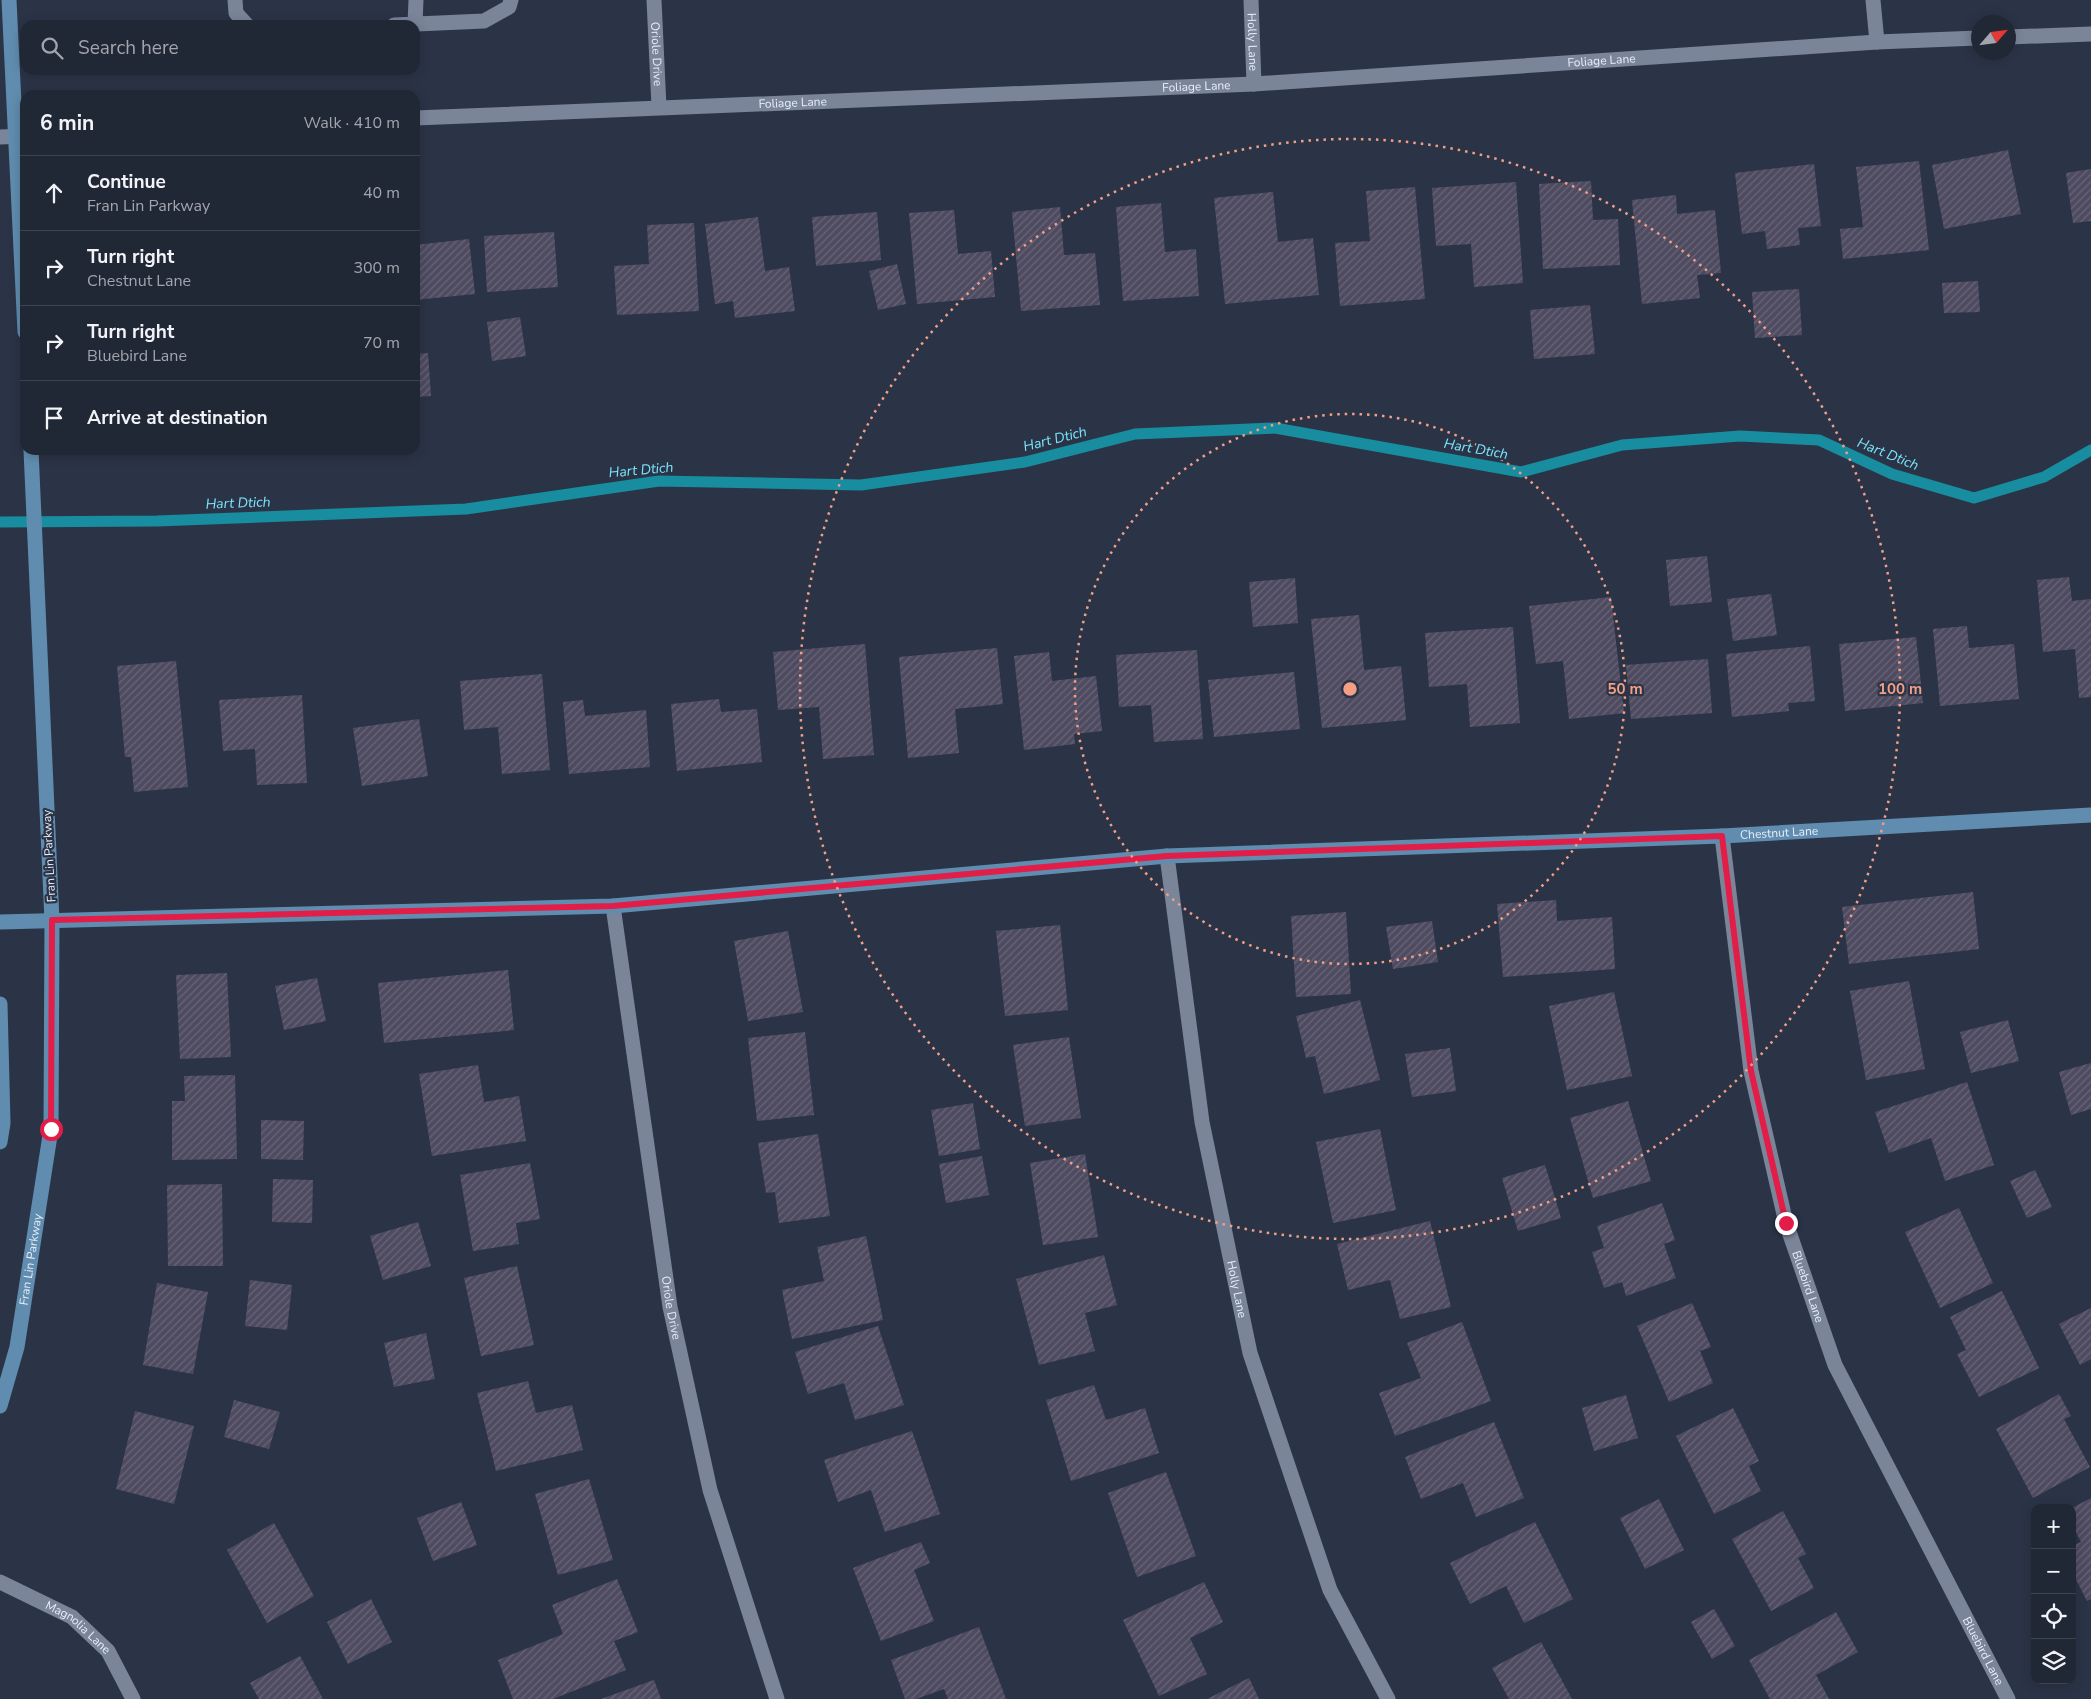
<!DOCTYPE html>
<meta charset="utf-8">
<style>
:root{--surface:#202735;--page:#282f3d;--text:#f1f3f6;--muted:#a2a5ad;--line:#3d4450}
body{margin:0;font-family:"Nunito Sans",sans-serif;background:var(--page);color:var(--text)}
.controls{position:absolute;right:15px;bottom:15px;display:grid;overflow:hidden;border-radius:10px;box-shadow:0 2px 12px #0003}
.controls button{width:45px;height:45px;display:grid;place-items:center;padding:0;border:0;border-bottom:1px solid var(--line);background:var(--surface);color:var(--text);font:25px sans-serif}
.compass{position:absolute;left:1971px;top:15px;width:45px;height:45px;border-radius:50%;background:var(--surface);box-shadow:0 2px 12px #0003;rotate:62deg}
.stop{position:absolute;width:15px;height:15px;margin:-11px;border:4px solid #e11d48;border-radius:50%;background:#fff}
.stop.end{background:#e11d48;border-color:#fff;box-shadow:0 1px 5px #0008}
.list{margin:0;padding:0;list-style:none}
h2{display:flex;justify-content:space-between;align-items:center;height:65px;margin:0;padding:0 20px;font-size:21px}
h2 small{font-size:16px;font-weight:400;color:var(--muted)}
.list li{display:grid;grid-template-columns:32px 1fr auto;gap:15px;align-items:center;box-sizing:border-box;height:75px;padding:0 20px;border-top:1px solid var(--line)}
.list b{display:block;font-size:19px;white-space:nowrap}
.list p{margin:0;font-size:16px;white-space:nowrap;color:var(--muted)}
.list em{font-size:16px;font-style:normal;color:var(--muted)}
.icon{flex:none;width:28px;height:28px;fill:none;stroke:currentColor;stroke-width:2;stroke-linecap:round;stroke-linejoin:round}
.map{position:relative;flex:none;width:2091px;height:1699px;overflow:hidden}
.search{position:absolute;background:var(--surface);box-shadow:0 2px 12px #0003;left:20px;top:20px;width:400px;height:55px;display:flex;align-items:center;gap:12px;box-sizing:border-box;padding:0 18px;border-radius:15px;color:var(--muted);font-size:19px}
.panel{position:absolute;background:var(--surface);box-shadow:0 2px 12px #0003;left:20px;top:90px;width:400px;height:365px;border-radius:15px}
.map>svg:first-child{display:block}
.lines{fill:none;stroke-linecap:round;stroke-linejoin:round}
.stream{stroke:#178d9f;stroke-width:11}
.building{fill:url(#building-hatch)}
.lane{stroke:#7a859a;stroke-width:15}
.street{stroke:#7a859a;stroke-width:15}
.secondary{stroke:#608daf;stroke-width:15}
.route{stroke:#e11d48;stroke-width:6}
.ring{fill:none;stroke:#f39f86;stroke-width:2.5;stroke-dasharray:2.5 5}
.labels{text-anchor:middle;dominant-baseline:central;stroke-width:4.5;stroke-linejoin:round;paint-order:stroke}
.street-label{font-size:12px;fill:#e7edf9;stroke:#2b3447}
.water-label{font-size:14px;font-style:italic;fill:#7ae5fa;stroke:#2b3447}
.centre{fill:#f39f86;stroke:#2b3447;stroke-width:2.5}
.ring-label{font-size:15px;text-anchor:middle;font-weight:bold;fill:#f39f86;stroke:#2b3447;stroke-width:4.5;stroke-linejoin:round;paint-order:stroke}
</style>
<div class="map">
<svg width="2091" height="1699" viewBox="0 0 2091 1699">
<defs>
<pattern id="building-hatch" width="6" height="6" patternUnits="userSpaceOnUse" patternTransform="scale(1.25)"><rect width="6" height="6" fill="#4e4b61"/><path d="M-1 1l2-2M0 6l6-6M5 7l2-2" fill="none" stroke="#686578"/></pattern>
</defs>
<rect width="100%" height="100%" fill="#2b3447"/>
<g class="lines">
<path class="stream" d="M0,522L157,521L466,509L659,481L861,485L1025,462L1135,434L1275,428L1521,472L1622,445L1740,436L1819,440L1892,474L1974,498L2044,477L2091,450"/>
</g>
<path class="building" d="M2008,150L2021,214L1944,229L1932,165Z
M1919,161L1929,250L1843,259L1840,229L1863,227L1856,167Z
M1814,164L1821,226L1798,228L1800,245L1767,249L1765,231L1742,234L1735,173Z
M2091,169V221L2073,223L2066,173Z
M1591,181L1593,220L1618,219L1620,265L1543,269L1539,184Z
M1516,182L1523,283L1474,287L1471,244L1436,246L1432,188Z
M1415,187L1425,299L1340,306L1335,243L1370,241L1366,191Z
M1273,192L1278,242L1313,238L1319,295L1225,304L1214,198Z
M1676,195L1677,214L1715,210L1721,273L1697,275L1700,298L1642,304L1632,200Z
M1161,203L1165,252L1196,249L1199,296L1123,301L1116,207Z
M1060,207L1064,255L1095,253L1100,305L1021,311L1012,212Z
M954,210L958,254L991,251L995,297L917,304L909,213Z
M877,212L881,260L816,266L812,217Z
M758,217L765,271L789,267L795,311L735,318L733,301L715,304L705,224Z
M694,223L699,311L617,315L614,266L649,264L647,225Z
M554,232L558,287L487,292L484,236Z
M469,239L475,294L415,300V245Z
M897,264L906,304L878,310L869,271Z
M1978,281L1980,312L1944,313L1942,283Z
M1799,289L1802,335L1755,338L1752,292Z
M1590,305L1595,354L1534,359L1530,310Z
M520,317L526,356L492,361L487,322Z
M428,353L431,396L415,397V354Z
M1707,556L1712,602L1670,606L1666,560Z
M2069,577L2072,601L2091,599V697L2079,698L2075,649L2043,652L2037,580Z
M1295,578L1298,623L1253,627L1249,582Z
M1771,594L1777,635L1733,641L1727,599Z
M1611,597L1624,713L1569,719L1563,661L1536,664L1529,606Z
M1359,615L1364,670L1401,666L1406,720L1322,728L1311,619Z
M1967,626L1969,648L2014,644L2019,699L1940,706L1933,629Z
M1513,627L1520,723L1470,727L1467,684L1429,687L1425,633Z
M1916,637L1923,703L1845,711L1839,644Z
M865,644L874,755L823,759L819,707L778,710L773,652Z
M1810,646L1815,701L1788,703L1789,711L1732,717L1726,654Z
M997,648L1003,704L955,709L959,753L908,758L899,657Z
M1197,650L1203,739L1154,742L1151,705L1119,707L1116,655Z
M1049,652L1052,681L1096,676L1102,731L1074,734L1075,744L1024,750L1014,656Z
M1708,659L1712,713L1631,719L1626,665Z
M176,661L188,787L134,792L131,757H125L117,666Z
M1294,672L1300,729L1214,737L1208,680Z
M542,674L550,770L502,774L498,727L464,730L460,681Z
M302,695L307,783L257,785L255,749L223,751L219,700Z
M719,699L721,712L757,709L762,762L677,771L671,704Z
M583,700L585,716L646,710L650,767L569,774L563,702Z
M419,719L428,776L362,786L353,728Z
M1973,892L1979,949L1849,964L1842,907Z
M1556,900L1557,921L1612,917L1615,969L1503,977L1497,904Z
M1346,912L1351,994L1296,997L1291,916Z
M1432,921L1438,962L1393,969L1386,927Z
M1060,925L1068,1010L1005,1016L996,931Z
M788,931L803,1012L748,1021L734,941Z
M508,970L514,1030L384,1043L378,983Z
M227,973L231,1057L180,1059L176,975Z
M317,978L326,1021L284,1030L275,986Z
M1909,981L1925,1069L1866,1080L1850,991Z
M1614,992L1632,1076L1567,1090L1549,1006Z
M1360,1000L1380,1080L1324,1094L1315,1056L1306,1058L1296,1016Z
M2008,1020L2019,1061L1971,1073L1960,1032Z
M805,1032L814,1115L757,1121L748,1038Z
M1069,1037L1081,1118L1025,1126L1013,1045Z
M1450,1048L1456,1091L1412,1097L1405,1054Z
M2091,1063V1109L2071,1115L2059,1072Z
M478,1065L484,1102L519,1096L526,1141L432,1156L419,1074Z
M235,1075L237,1159L172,1160V1101H185L184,1076Z
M1967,1082L1994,1165L1945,1181L1931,1138L1889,1153L1875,1112Z
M1628,1101L1651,1181L1593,1198L1570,1118Z
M973,1103L980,1149L939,1156L931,1110Z
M261,1120L304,1121L303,1160L261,1159Z
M1380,1129L1396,1210L1333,1223L1316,1142Z
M818,1134L830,1216L779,1223L775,1192L766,1193L758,1143Z
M1085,1154L1098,1237L1043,1245L1030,1163Z
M982,1156L989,1195L946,1203L939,1164Z
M530,1163L540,1219L516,1223L519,1244L473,1251L460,1175Z
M1545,1165L1561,1218L1518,1231L1502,1178Z
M2035,1170L2052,1207L2027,1218L2010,1181Z
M273,1179L313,1180L312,1223L272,1222Z
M222,1184L223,1266H168L167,1185Z
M1662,1203L1675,1240L1664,1244L1676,1278L1626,1296L1622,1282L1604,1288L1592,1252L1604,1248L1597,1226Z
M1959,1208L1993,1283L1940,1308L1905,1232Z
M1430,1221L1451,1307L1400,1319L1390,1280L1348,1290L1337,1244Z
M418,1222L431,1266L383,1280L370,1236Z
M866,1236L883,1320L792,1339L782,1290L824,1281L817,1247Z
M1104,1255L1117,1305L1085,1313L1095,1351L1039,1365L1016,1279Z
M517,1266L534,1345L481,1356L464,1278Z
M250,1280L292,1285L287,1330L245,1326Z
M157,1283L208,1292L193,1374L143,1365Z
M2002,1291L2039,1368L1979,1397L1957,1354L1966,1350L1950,1317Z
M1692,1303L1711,1347L1700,1351L1713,1383L1669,1402L1637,1326Z
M2091,1308V1359L2080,1365L2059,1324Z
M1462,1322L1491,1401L1395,1436L1379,1393L1421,1378L1407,1343Z
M878,1326L904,1405L855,1420L844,1383L808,1394L795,1352Z
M426,1333L435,1379L394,1387L384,1343Z
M528,1381L536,1413L572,1405L583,1450L496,1471L477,1393Z
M1094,1385L1106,1420L1145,1408L1159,1453L1071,1481L1046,1400Z
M2059,1394L2071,1416L2064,1419L2090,1467L2033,1498L1996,1429Z
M1626,1395L1638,1438L1594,1451L1582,1408Z
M234,1400L280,1412L269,1449L224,1437Z
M1733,1408L1759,1461L1749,1466L1761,1491L1714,1514L1676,1436Z
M135,1411L194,1426L174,1504L116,1489Z
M1494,1422L1524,1498L1476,1517L1463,1483L1421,1499L1405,1457Z
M912,1431L940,1514L885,1532L871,1490L838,1502L824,1460Z
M1166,1472L1196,1556L1137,1577L1108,1493Z
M589,1479L613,1560L558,1575L535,1494Z
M2091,1498V1599L2087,1601L2072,1572V1546L2081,1542L2072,1525V1508Z
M1659,1499L1684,1550L1645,1569L1620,1518Z
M461,1502L477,1545L433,1561L417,1518Z
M1783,1511L1806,1554L1798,1558L1814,1588L1771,1611L1732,1539Z
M1535,1522L1573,1599L1524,1623L1506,1586L1470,1604L1450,1563Z
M274,1523L314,1596L267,1623L227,1550Z
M921,1542L930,1563L914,1570L934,1621L881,1641L853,1568Z
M617,1579L638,1632L614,1641L626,1670L553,1699H513L498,1660L563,1634L552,1605Z
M1204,1582L1223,1622L1190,1638L1207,1674L1159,1696L1123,1620Z
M371,1599L392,1642L348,1664L327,1622Z
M1714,1609L1735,1646L1712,1659L1691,1622Z
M1836,1612L1858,1652L1816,1675L1829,1699H1770L1749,1660Z
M979,1627L1006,1699H948L944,1689L916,1699H905L891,1660Z
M1541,1642L1572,1699H1509L1492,1668Z
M300,1656L323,1699H259L250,1683Z
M1249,1678L1259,1699H1207Z
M654,1680L661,1699H601Z"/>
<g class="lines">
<path class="lane" d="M235,0L236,13L247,25
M415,24L416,0
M394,25L484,21L509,7L511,0"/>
<g class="street">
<path id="s1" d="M654,0L659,107"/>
<path id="s2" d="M1251,0L1254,84"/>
<path d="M1873,0L1877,42"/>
<path d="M2008,37L2091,34"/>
<path id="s3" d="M415,118L1254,84L1877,42L1978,38"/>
<path d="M0,137L25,136"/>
<path id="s4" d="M1722,836L1751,1071L1786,1223L1835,1365L2008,1699"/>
<path id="s5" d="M1167,856L1202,1122L1250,1353L1330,1590L1388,1699"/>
<path id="s6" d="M613,906L670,1307L710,1490L777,1699"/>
<path id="s7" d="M0,1582L72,1617L108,1651L133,1699"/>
</g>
<g class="secondary">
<path d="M9,0L25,332"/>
<path id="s8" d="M0,922L613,906L1167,856L1722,836L2091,815"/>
<path d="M0,1004L3,1123L0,1142"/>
<path id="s9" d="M0,1406L17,1347L51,1129L52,921L31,450"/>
</g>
</g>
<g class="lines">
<path class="route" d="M51,1129L52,920L613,906L1167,856L1722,836L1751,1071L1786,1223"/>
</g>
<g class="ring">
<circle cx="1350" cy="689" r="275"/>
<circle cx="1350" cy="689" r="550"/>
</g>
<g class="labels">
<g class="street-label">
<text stroke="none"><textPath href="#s2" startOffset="42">Holly Lane</textPath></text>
<text stroke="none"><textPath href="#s1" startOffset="54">Oriole Drive</textPath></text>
<text stroke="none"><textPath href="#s3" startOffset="1188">Foliage Lane</textPath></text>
<text stroke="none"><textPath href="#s3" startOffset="782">Foliage Lane</textPath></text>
<text stroke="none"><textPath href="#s3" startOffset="378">Foliage Lane</textPath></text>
<text stroke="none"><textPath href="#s8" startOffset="1782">Chestnut Lane</textPath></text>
<text transform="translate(49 856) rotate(-93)">Fran Lin Parkway</text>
<text stroke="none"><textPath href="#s9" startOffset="150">Fran Lin Parkway</textPath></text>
<text stroke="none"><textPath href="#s4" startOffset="460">Bluebird Lane</textPath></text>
<text stroke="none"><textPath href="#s5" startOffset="439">Holly Lane</textPath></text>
<text stroke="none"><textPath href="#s6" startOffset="406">Oriole Drive</textPath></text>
<text stroke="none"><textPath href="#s7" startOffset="91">Magnolia Lane</textPath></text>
<text stroke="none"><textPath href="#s4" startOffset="865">Bluebird Lane</textPath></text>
</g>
<g class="water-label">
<text transform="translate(1055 439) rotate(-14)">Hart Dtich</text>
<text transform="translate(1476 449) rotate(10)">Hart Dtich</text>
<text transform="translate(1888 454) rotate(22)">Hart Dtich</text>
<text transform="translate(641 470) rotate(-5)">Hart Dtich</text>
<text transform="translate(238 503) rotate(-2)">Hart Dtich</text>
</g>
</g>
<circle cx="1350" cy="689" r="8" class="centre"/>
<g class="ring-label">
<text x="1625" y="694">50 m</text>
<text x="1900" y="694">100 m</text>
</g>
</svg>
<div class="controls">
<button>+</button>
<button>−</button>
<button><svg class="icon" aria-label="locate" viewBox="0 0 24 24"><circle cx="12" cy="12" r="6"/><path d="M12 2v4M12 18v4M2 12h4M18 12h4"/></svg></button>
<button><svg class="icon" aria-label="layers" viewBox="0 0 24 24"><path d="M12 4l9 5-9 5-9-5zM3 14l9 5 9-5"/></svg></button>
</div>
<svg class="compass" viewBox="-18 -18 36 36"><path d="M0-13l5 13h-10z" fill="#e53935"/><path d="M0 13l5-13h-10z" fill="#a2a5ad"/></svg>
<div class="stop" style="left:51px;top:1129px"></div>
<div class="stop end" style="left:1786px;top:1223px"></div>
<div class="search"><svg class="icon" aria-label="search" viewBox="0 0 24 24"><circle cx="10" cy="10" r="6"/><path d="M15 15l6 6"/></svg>Search here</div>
<section class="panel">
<h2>6 min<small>Walk · 410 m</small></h2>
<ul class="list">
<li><svg class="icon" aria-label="ahead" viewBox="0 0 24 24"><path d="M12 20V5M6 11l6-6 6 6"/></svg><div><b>Continue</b><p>Fran Lin Parkway</p></div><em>40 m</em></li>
<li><svg class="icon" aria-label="right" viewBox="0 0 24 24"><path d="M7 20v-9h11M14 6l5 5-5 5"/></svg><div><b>Turn right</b><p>Chestnut Lane</p></div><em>300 m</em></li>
<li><svg class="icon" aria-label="right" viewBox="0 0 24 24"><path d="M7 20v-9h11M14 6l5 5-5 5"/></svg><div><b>Turn right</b><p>Bluebird Lane</p></div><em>70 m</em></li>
<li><svg class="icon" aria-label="arrive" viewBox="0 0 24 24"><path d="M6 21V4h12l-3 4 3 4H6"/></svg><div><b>Arrive at destination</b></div></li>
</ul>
</section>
</div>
